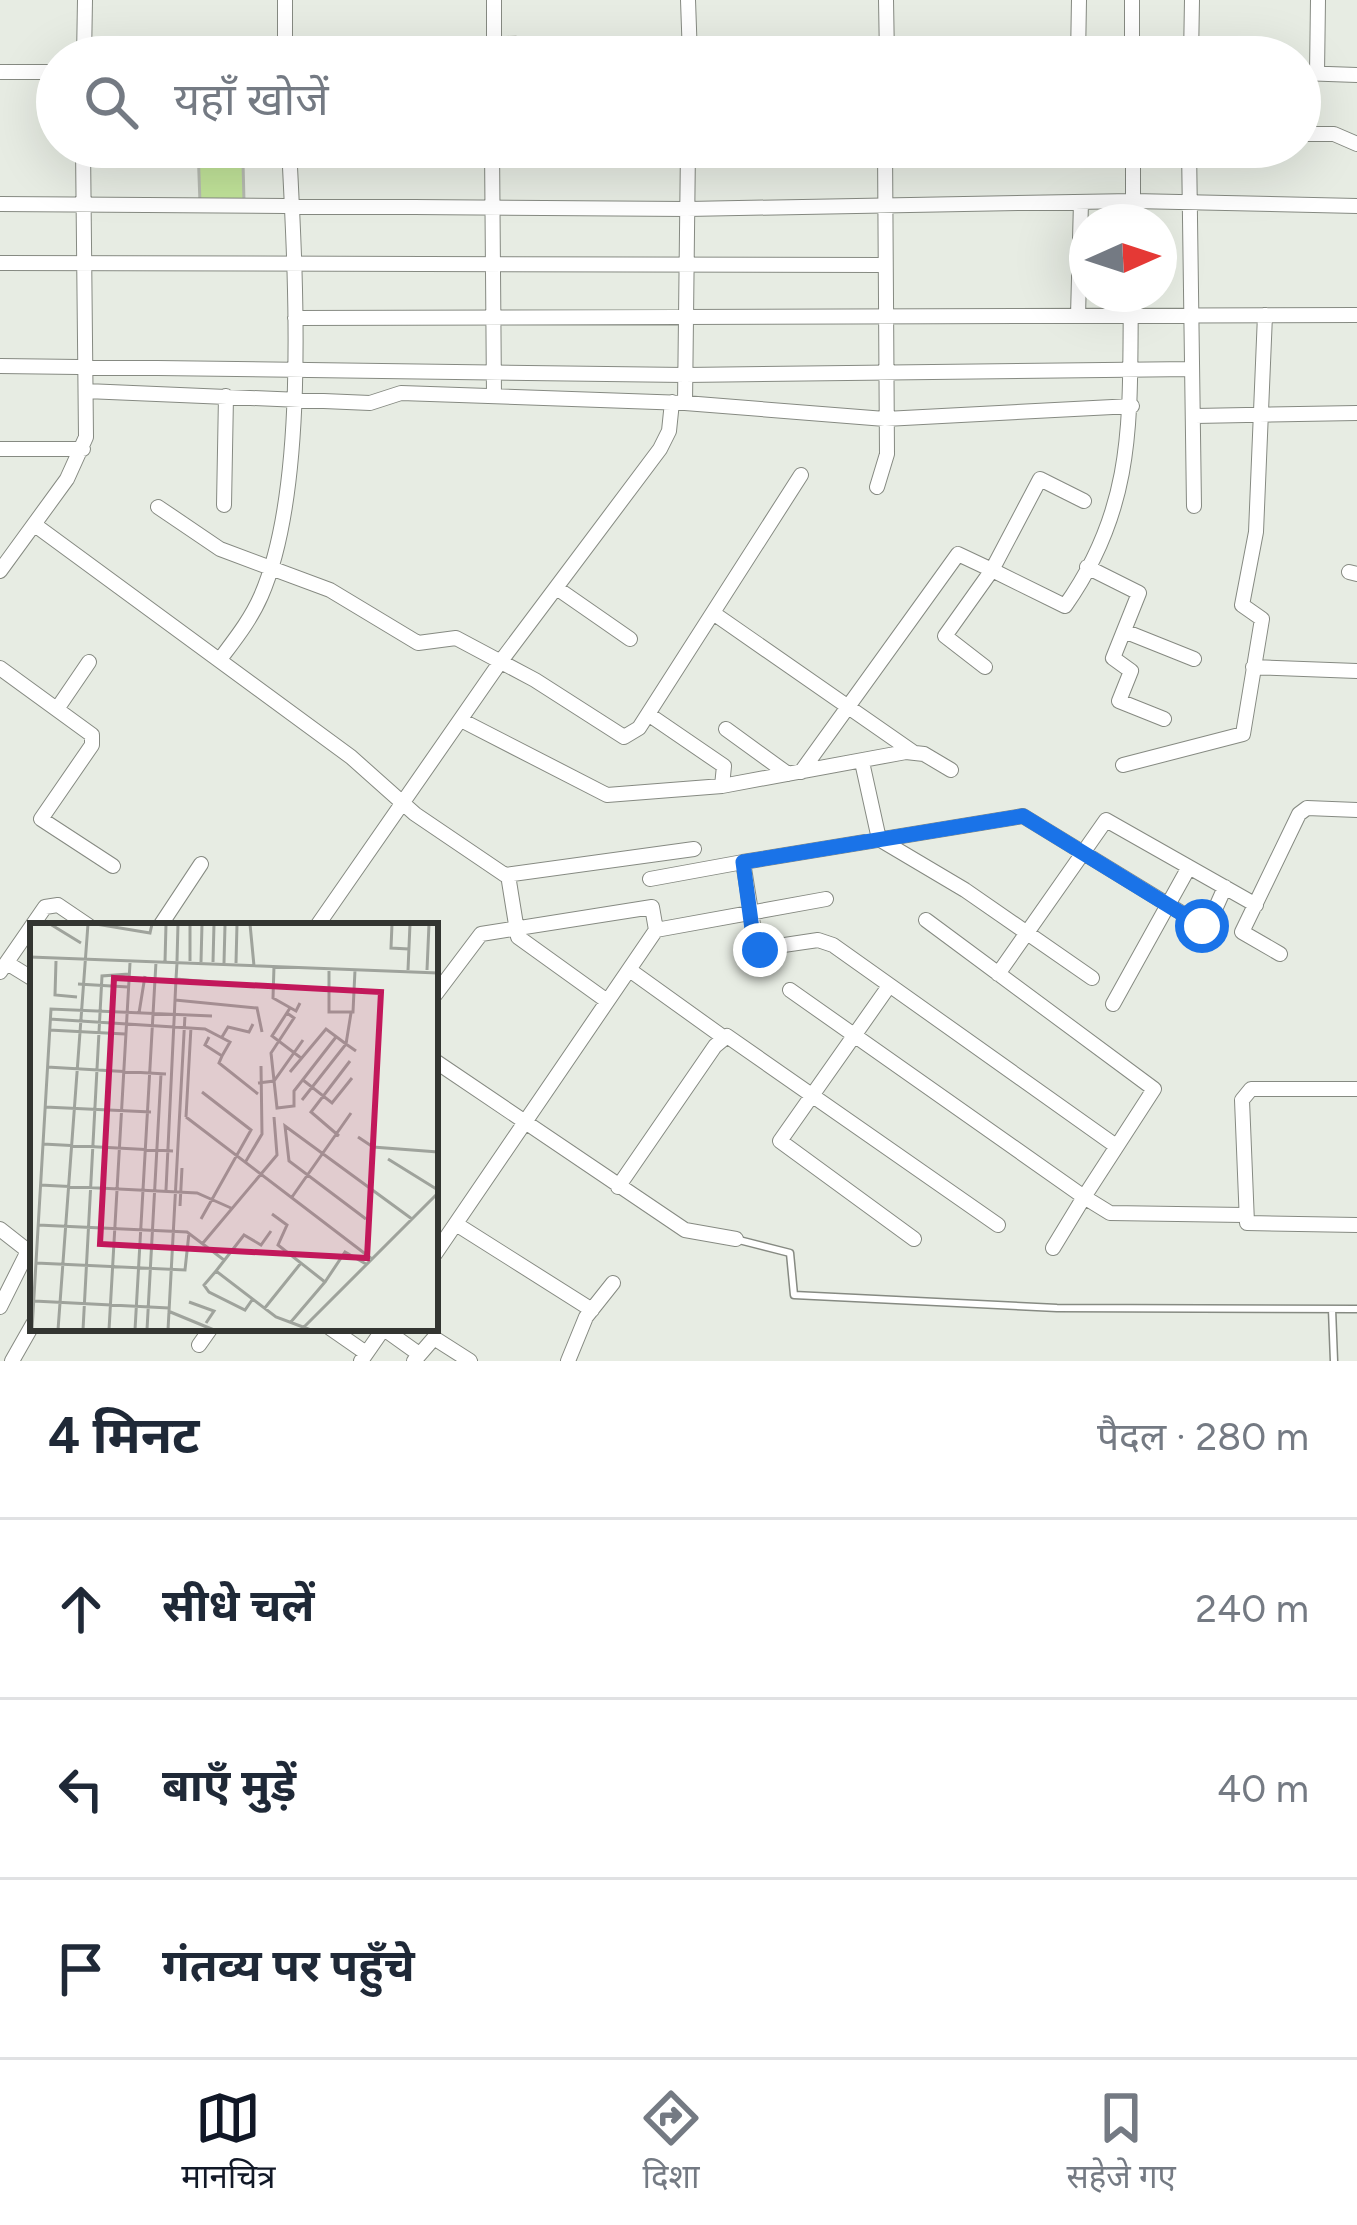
<!DOCTYPE html>
<html lang="hi">
<meta charset="utf-8">
<style>
:root{--surface:#fff;--page:#f2f2f3;--text:#1f2937;--muted:#747a83;--line:#e0e1e3;--accent:#111827}
body{margin:0;font-family:Figtree,"Noto Sans Devanagari",sans-serif;background:var(--page);color:var(--text)}
.compass{position:absolute;left:1069px;top:204px;width:108px;height:108px;border-radius:50%;background:var(--surface);box-shadow:0 12px 48px #0002;rotate:87deg}
.stop{position:absolute;width:36px;height:36px;margin:-27px;border:9px solid #1a73e8;border-radius:50%;background:#fff}
.stop.end{background:#1a73e8;border-color:#fff;box-shadow:0 3px 12px #0008}
.list{margin:0;padding:0;list-style:none}
h2{display:flex;justify-content:space-between;align-items:center;height:156px;margin:0;padding:0 48px;font-size:51px}
h2 small{font-size:39px;font-weight:400;color:var(--muted)}
.list li{display:grid;grid-template-columns:78px 1fr auto;gap:36px;align-items:center;box-sizing:border-box;height:180px;padding:0 48px;border-top:3px solid var(--line)}
.list b{display:block;font-size:45px;white-space:nowrap}
.list em{font-size:39px;font-style:normal;color:var(--muted)}
.icon{flex:none;width:66px;height:66px;fill:none;stroke:currentColor;stroke-width:2;stroke-linecap:round;stroke-linejoin:round}
.map{position:relative;flex:none;width:1357px;height:1361px;overflow:hidden}
.search{position:absolute;background:var(--surface);box-shadow:0 12px 48px #0002;left:36px;right:36px;top:36px;height:132px;display:flex;align-items:center;gap:30px;box-sizing:border-box;padding:0 42px;border-radius:66px;color:var(--muted);font-size:45px}
.sheet{height:696px;background:var(--surface)}
nav{display:flex;justify-content:space-around;align-items:center;box-sizing:border-box;height:168px;border-top:3px solid var(--line);background:var(--surface);font-size:33px;color:var(--muted)}
nav a{display:grid;justify-items:center;gap:6px}
nav .on{color:var(--accent)}
.map>svg:first-child{display:block}
.building{fill:#c1e399;stroke:#b6bab1;stroke-width:3}
.lines{fill:none;stroke-linecap:round;stroke-linejoin:round}
.service-casing{stroke:#868a82;stroke-width:9}
.minor-casing{stroke:#868a82;stroke-width:16}
.service{stroke:#fff;stroke-width:6}
.minor{stroke:#fff;stroke-width:14}
.route{stroke:#1a73e8;stroke-width:15}
.inset-road{fill:none;stroke:#9fa39c;stroke-width:3}
.view{fill:#c2185b;fill-opacity:0.15;stroke:#c2185b;stroke-width:6}
.inset-edge{fill:none;stroke:#333531;stroke-width:6}
</style>
<div class="map">
<svg width="1357" height="1361" viewBox="0 0 1357 1361">
<rect width="100%" height="100%" fill="#e7ece3"/>
<path class="building" d="M515,37V57H499L498,38Z
M198,147H214L215,164L243,162L244,202L200,203Z"/>
<g class="lines">
<g class="service-casing">
<path id="service" d="M739,1240L790,1253L794,1295L1057,1308L1357,1309
M1332,1309L1334,1361"/>
</g>
<g class="minor-casing">
<path id="minor" d="M285,0V57
M494,0V57
M688,0L690,57
M886,0L887,57
M1132,0V57
M84,57L85,0
M1078,57L1079,0
M1191,57L1192,0
M0,72H57
M1300,73L1357,75
M1317,73L1318,0
M1300,134H1334L1357,144
M492,147L494,396
M1189,147L1194,506
M0,204L687,209L1133,201L1357,206
M1133,222V147
M0,263L884,265
M1078,316L1081,202
M295,318L1357,315
M0,366L685,375L1192,369
M86,391L370,403L401,393L685,403L885,419L1132,406
M685,403L688,147
M1195,416L1357,413
M0,449H83
M877,487L887,454L885,147
M1084,501L1040,479L992,570L1065,606C1138,503 1129,413 1131,294
M224,505L226,396
M158,507L220,549L330,590L418,643L456,638L535,680L624,737L639,728L801,475
M35,525L351,757L415,814L505,875L694,849
M1087,567L1139,593L1113,658L1131,671L1119,701L1164,719
M0,571L67,479L86,437L83,147
M1349,572L1357,574
M558,589L630,639
M716,615L913,752
M1124,631L1194,659
M221,658C236,638 251,619 261,596C309,486 295,269 289,147
M1253,667L1357,671
M0,668L92,735V745L41,819L113,866
M57,709L89,662
M648,714L724,766L722,786
M461,720L607,795L722,786L906,752L924,754L951,770
M726,729L788,774
M862,762L879,839L965,890L1092,978
M1123,765L1243,734L1262,619L1242,605L1256,532L1265,315
M801,772L958,554L992,570L945,636L985,667
M508,875L518,937L607,1001
M650,879L743,862
M926,920L1154,1089L1084,1197L1110,1213L1244,1215
M160,926L201,864
M317,926L501,661L660,449L669,431L672,402
M656,930L826,899
M1280,954L1242,932L1299,814L1307,808L1357,810
M7,963L33,979
M631,971L723,1037
M0,972L45,907L58,905L89,926
M998,974L1106,820L1256,905
M889,986L780,1141L914,1239
M790,990L1084,1197L1053,1248
M435,995L481,934L652,907L656,930L435,1254
M1113,1004L1189,867
M435,1061L685,1230L736,1239
M1357,1089H1251L1242,1100L1247,1223L1357,1225
M1116,1146L833,945L818,940L757,949L743,862L1023,816L1203,926L1209,923L1225,887
M618,1187L715,1046L727,1036L998,1225
M456,1224L592,1310
M0,1229L28,1251L0,1307
M330,1328L366,1353
M384,1329L419,1354
M199,1345L211,1328
M12,1361L33,1324
M361,1361L384,1328
M414,1361L434,1338L470,1361
M568,1361L586,1317L613,1283"/>
</g>
<use href="#service" class="service"/>
<use href="#minor" class="minor"/>
</g>
<g class="lines">
<path class="route" d="M760,950L754,944L743,862L1023,816L1202,926"/>
</g>
<g transform="translate(30 923)">
<rect width="408" height="408" fill="#e7ece3"/>
<path class="inset-road" d="M20,1L51,20M66,1L120,10L122,1M220,1L224,43M362,1L361,25L379,26M0,34L408,50M26,38L25,72L47,74M147,38L148,1M160,38V1M135,39L136,1M171,39L172,1M183,39L184,1M147,40L146,56L180,59M194,40L195,2M206,40L207,1M244,43L243,75L266,88L270,80M299,45V89H323L325,47M378,47L380,1M397,47L399,1M48,61L98,64M145,77L227,85L232,109M260,85L242,113L271,135M109,90L115,53M257,90L264,95L241,130L247,185L264,183V168L306,114M19,96L175,106L200,119L192,133L175,122L179,114M19,107L95,111M192,114L198,104L219,109L223,101M192,133L189,140L228,171M17,144L136,151M260,149L296,106L316,121L321,90M273,157L302,180L322,155M228,160L244,158L273,117M272,177L316,121L326,128M15,184L121,189M156,194L342,336M156,194L161,104M309,213L281,189L320,138M328,214L343,224L408,229M13,221L143,228M358,236L408,267M216,238L232,211L231,143M10,262L167,270L201,285M136,267L146,56M262,274L321,190M150,283L152,245M242,291L257,302L248,322L295,359L260,400M171,296L221,207L172,169M336,296L259,238L255,203L382,296M8,302L157,309L194,337M241,308L231,322L214,312L186,348L246,394L281,407M173,320L247,232L244,194M6,340L155,347L159,310M186,348L174,362L179,369L215,387L222,377M295,359L315,329L336,341M4,378L139,385M159,379L184,388L176,400M234,386L271,340M138,388L184,407M2,407L21,86L182,93M28,407L58,1M53,407L72,53L99,51M79,407L100,40M105,407L126,39M117,407L131,151M138,407L155,92M271,407L408,270"/>
<path class="view" d="M84,55L351,69L337,335L70,321Z"/>
<rect width="408" height="408" class="inset-edge"/>
</g>
</svg>
<svg class="compass" viewBox="-18 -18 36 36"><path d="M0-13l5 13h-10z" fill="#e53935"/><path d="M0 13l5-13h-10z" fill="#747a83"/></svg>
<div class="stop" style="left:1202px;top:926px"></div>
<div class="stop end" style="left:760px;top:950px"></div>
<div class="search"><svg class="icon" aria-label="search" viewBox="0 0 24 24"><circle cx="10" cy="10" r="6"/><path d="M15 15l6 6"/></svg>यहाँ खोजें</div>
</div>
<section class="sheet">
<h2>4 मिनट<small>पैदल · 280 m</small></h2>
<ul class="list">
<li><svg class="icon" aria-label="ahead" viewBox="0 0 24 24"><path d="M12 20V5M6 11l6-6 6 6"/></svg><div><b>सीधे चलें</b></div><em>240 m</em></li>
<li><svg class="icon" aria-label="left" viewBox="0 0 24 24"><path d="M17 20v-9H6M10 6l-5 5 5 5"/></svg><div><b>बाएँ मुड़ें</b></div><em>40 m</em></li>
<li><svg class="icon" aria-label="arrive" viewBox="0 0 24 24"><path d="M6 21V4h12l-3 4 3 4H6"/></svg><div><b>गंतव्य पर पहुँचे</b></div></li>
</ul>
</section>
<nav>
<a class="on"><svg class="icon" aria-label="map" viewBox="0 0 24 24"><path d="M3 6l6-2 6 2 6-2v14l-6 2-6-2-6 2zM9 4v14M15 6v14"/></svg>मानचित्र</a>
<a><svg class="icon" aria-label="directions" viewBox="0 0 24 24"><path d="M12 3l9 9-9 9-9-9zM9 14v-3h6M13 9l2 2-2 2"/></svg>दिशा</a>
<a><svg class="icon" aria-label="saved" viewBox="0 0 24 24"><path d="M7 4h10v16l-5-4-5 4z"/></svg>सहेजे गए</a>
</nav>
